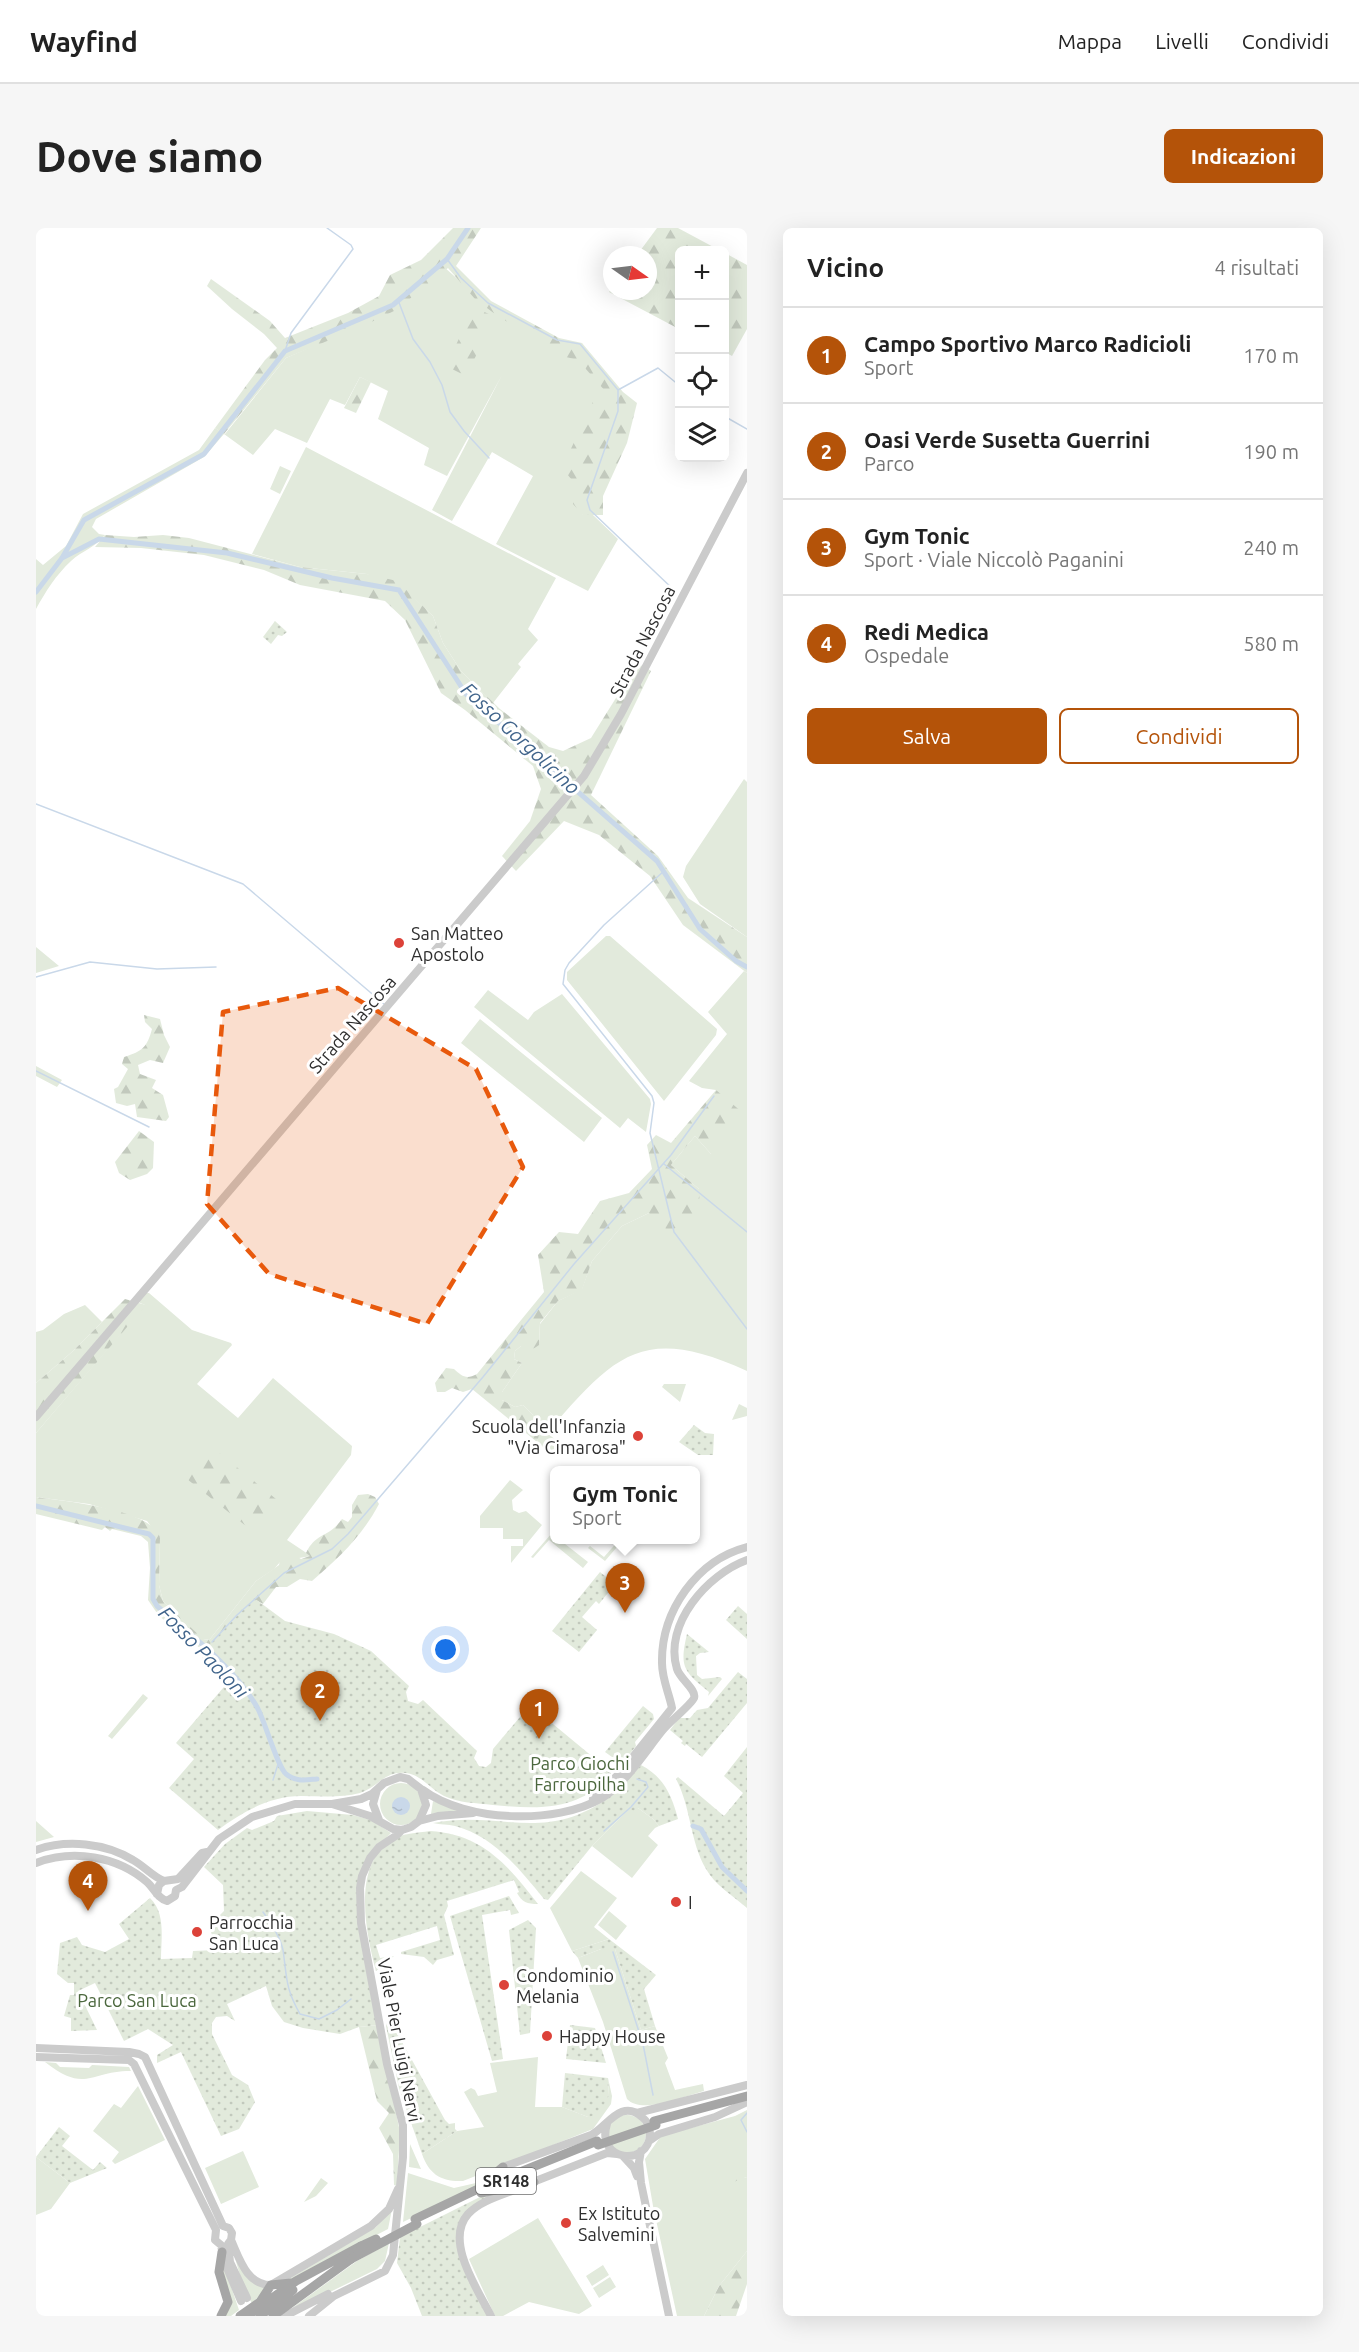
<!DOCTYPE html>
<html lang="it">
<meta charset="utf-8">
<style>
:root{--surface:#fff;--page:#f6f6f6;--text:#222;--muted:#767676;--line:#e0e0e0;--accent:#b45309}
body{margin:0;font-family:Ubuntu,sans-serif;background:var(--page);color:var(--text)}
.controls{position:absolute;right:18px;top:18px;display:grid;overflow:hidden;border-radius:9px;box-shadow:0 6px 24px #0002}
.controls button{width:54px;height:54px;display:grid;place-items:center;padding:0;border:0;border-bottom:2px solid var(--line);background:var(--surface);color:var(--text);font:30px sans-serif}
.compass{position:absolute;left:567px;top:18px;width:54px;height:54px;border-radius:50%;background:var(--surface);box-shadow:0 6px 24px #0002;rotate:104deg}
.you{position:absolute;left:410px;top:1422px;width:21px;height:21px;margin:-15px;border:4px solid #fff;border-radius:50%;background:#1a73e8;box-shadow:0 0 0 9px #1a73e833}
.badge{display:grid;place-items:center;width:39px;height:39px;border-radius:50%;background:var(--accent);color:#fff;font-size:20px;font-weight:700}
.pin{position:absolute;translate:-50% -50px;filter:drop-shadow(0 2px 3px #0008)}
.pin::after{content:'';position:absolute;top:32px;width:21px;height:18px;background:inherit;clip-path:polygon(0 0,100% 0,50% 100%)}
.popup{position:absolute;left:514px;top:1238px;width:150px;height:78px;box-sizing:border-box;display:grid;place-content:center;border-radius:9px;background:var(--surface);filter:drop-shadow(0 2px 4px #0005);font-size:20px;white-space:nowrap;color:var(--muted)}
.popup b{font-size:22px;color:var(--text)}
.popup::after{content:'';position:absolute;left:50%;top:100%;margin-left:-12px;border:12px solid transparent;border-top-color:var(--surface)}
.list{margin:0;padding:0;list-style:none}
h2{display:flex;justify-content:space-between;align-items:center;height:78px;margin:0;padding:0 24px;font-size:26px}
h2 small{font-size:20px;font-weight:400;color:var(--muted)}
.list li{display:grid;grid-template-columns:39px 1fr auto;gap:18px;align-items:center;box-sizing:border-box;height:96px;padding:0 24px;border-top:2px solid var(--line)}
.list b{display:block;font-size:22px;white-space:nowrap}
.list p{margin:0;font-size:20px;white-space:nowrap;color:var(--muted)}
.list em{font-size:20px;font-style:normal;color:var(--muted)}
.actions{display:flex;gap:12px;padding:18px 24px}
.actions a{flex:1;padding:14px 0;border:2px solid var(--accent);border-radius:9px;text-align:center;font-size:21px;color:var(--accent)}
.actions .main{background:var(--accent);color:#fff}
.icon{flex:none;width:33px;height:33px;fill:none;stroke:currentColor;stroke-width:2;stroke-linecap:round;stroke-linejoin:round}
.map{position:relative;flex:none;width:711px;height:2088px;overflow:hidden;border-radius:9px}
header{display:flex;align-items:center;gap:36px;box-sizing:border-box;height:84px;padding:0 30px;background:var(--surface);border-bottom:2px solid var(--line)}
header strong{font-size:28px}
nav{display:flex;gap:33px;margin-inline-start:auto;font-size:21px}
.intro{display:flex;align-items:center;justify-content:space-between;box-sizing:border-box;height:144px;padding:0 36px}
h1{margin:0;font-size:42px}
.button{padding:15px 27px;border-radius:9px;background:var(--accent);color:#fff;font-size:21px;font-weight:700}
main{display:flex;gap:36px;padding:0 36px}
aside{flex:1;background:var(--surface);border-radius:9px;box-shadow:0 6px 24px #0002}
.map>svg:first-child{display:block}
.grass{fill:#e2eadc}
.forest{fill:url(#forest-firs)}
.park{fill:url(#park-dots)}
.water{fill:url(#water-ripples)}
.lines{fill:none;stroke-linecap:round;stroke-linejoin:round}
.stream{stroke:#c9d8e9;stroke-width:1.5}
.canal{stroke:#c9d8e9;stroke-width:5}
.tertiary{stroke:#cbcbcb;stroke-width:8}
.primary{stroke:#a6a6a6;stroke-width:9}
.primary-bridge{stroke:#a6a6a6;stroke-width:9}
.marked{fill:#e8590c;fill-opacity:0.2;stroke:#e8590c;stroke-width:4.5;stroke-dasharray:12 8;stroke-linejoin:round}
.poi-dot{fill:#dc4239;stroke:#fff;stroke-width:2}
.labels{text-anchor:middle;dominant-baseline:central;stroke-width:6;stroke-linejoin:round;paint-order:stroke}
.shield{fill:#fff;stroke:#6d6d6d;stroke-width:1.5}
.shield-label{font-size:16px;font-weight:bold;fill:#2e2e2e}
.street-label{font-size:18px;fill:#2e2e2e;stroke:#fff}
.poi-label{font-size:18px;fill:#2e2e2e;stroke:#fff;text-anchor:start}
.park-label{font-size:18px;fill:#4b673d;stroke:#fff}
.water-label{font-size:20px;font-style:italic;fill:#40648b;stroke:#fff}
</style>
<header>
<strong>Wayfind</strong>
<nav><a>Mappa</a><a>Livelli</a><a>Condividi</a></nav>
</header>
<div class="intro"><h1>Dove siamo</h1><a class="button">Indicazioni</a></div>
<main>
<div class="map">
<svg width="711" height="2088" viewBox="0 0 711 2088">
<defs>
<pattern id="forest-firs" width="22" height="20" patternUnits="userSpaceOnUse" patternTransform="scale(1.5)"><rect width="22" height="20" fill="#e2eadc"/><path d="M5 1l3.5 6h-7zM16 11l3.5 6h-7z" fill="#c2c9bd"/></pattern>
<pattern id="park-dots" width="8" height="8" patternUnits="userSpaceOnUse" patternTransform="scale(1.5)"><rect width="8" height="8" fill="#e2eadc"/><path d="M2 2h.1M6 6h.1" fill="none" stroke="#c2c9bd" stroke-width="1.8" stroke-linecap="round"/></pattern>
<pattern id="water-ripples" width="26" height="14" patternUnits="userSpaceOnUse" patternTransform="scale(1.5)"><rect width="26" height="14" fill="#c9d8e9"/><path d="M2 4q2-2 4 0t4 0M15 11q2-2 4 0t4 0" fill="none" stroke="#adbac8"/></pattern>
</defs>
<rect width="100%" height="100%" fill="#fff"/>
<path class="grass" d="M408,39L452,78L540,121L578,159L541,258L547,287H557L582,311L552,363L460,316L497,248L456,224L416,293L396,282L466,147L411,248L388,237L393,220L342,191L352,163L324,149L309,177L294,171L271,215L239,201L217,227L188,206L168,229L60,291L56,299L63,306L69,307C57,321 47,322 35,333C20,347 10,363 0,381V331L7,337L30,318L47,286L163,222L179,200L189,206L250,130L345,88Z
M270,219L520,350L492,401L502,412L482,436L485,439L457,475L425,443L407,415L397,388L380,372L331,346L264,339L216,326Z
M244,238L255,243L244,266L234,261Z
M708,551L711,554V709L664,676L647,649L650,638Z
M570,708H574L681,801L680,807L628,873L531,752V744Z
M0,719L23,738L0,745Z
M708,743L711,745V1143C607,1096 579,1126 511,1205L525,1216L517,1227L501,1214L505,1197L499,1195L497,1187L487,1177L479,1179L466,1172V1164L486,1135L478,1131L479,1123L485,1118L503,1117L504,1096L522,1073L546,1061L556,1033L586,998L663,961L635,937L659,908L675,926L680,862L666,860L653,853L691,806L672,784Z
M452,762L492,792L498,784L526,766L614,871L615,876L610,904L592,890L584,900L438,779Z
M444,791L566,890L548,914L425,815Z
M0,838L26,852L21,859L0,848Z
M110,1065H113L156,1102L195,1115L196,1117L161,1156L202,1190L237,1150L316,1218L315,1227L251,1312L275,1328L245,1333L238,1341L220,1353L174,1411L167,1412L127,1373L123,1357L124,1310L111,1293L53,1276L0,1269V1205L109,1077L102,1074Z
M49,1077L66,1094L37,1123L0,1155V1104L7,1102L28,1086Z
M628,1156H650L644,1174L626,1159Z
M703,1176L711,1180V1188L696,1192Z
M474,1252L487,1262L476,1272L477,1282L483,1285L490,1283L506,1297L475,1335V1318H487V1311H467V1300H444V1288Z
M516,1305L518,1307V1312H524L552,1334L547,1340L513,1312L497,1330L495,1329Z
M583,1312H587L569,1333L552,1320L554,1318L568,1329Z
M107,1466L112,1470L76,1511L72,1508Z
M344 1576a21 21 0 1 1 42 0a21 21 0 1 1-42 0Z
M397,1573L424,1583L395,1586Z
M602,1580L617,1591L623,1598L619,1600L612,1608L622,1617L596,1650L556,1618L593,1581Z
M0,1593L18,1609L0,1614Z
M545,1643L581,1670L558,1699L573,1711L536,1723L514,1680Z
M573,1683L591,1698L580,1712L562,1697Z
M565,1721H579L605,1802L619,1798L632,1830L629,1835L639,1862L667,1856L668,1863C648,1868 606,1887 591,1871L567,1794L542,1730Z
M502,1829L499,1879H526L552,1889L573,1867L572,1850L576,1868L575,1876L557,1901L427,1953C405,1954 393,1946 386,1926L421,1903L448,1899L428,1864L435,1860L439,1862L442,1868L461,1864L454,1835Z
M9,1834L20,1835L24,1839L53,1840L56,1837L93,1839L95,1843C53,1843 50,1866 9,1834Z
M102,1858L129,1912L79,1936L76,1933L83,1924L57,1903L78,1876L85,1880Z
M711,1882V1938L708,1949L711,1950V2023L683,2058L668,2088H641L617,1978L609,1931L625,1908L699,1888Z
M572 1906a19 19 0 1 1 38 0a19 19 0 1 1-38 0Z
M374,1916L385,1941L373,1939Z
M207,1923L223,1959L185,1976L169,1940Z
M0,1929L34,1955L15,1981L0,1987Z
M372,1945L418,1960L440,1955L442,1958L367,1994Z
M285,1950L292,1955L280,1968L268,1974Z
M356,1981L352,2001L306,2025L258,2053L246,2055L340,1999Z
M502,1990L556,2078L543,2086L493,2074L467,2088H459L433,2031Z
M353,2015L349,2033L341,2041L245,2088L321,2033Z
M199,2030L229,2061L216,2076L205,2051Z
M187,2035L203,2082L195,2088H188Z
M567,2037L573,2047L556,2058L550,2048Z
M574,2049L580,2059L563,2070L557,2060Z"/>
<path class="forest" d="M417,0H445L420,38L455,73L523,110L546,115L587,164L601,175L591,215L567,268V287H547L537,276L541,258L526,240L561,165L570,164L542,132L526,128L459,86L439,71L412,40L360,82L325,99L250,130L188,206L179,200L229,132L241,120L228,106L196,81L171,58L175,51L234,93L249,110L312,85L343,68L354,47L385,32Z
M621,0H642L683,22H644L643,101L573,64L576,60V63H612V27H601Z
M689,25L711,37V101L696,128L689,124Z
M438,79L459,89L430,148L410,138Z
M324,149L335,154L320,185L308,180Z
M69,307L98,309L127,307L153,310L264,339L331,346L361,353L397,388L407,415L425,443L441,459L464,481L513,519L527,523L555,510L598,441L607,437L615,443L555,567L622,628L652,670L711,709V745L647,697L614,648L563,607L528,593L480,643L466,628L494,593L505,561L497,538L429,482L405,465L369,392L349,373L264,357L228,342L168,327L105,320L59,319Z
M108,787L124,791L128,807L134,819L127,835L114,832L102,837L104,846L120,852L116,860L127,867L133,889L130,893L101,889L99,876L91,878L80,875L78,861L82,859L92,841L86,836L88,829C107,823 111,819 116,801L109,794Z
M680,862L707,885L675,926L659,908L635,937L663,961L664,985L633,1004L613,985L586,998L556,1033L546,1062L522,1073L504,1095L503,1117L494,1123L485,1118L479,1123L478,1131L486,1135L466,1164V1172L479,1179L487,1177L497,1187L499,1195L506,1197L501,1214L436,1161L427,1164L416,1160L409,1164H401L399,1155L410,1140L418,1141C426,1148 430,1152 441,1146L508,1064L502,1027L523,1004L542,1006L564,973L593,965L616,941L611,917L620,907L635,915Z
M103,903L118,914L117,940L111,946L94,952L83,945L79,934Z
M89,1071L110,1077L0,1205V1155L37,1123Z
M176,1219L240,1271L215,1302L151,1251Z
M332,1266L339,1269L343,1276C326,1308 303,1330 276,1353L264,1351L251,1359H240L227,1376L218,1371L169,1424L123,1388L112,1372L114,1340L112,1314L105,1308L76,1301L74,1303L69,1299L66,1302L0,1286V1269C26,1273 118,1281 124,1310L123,1357L127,1373L168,1412L174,1411L220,1353L243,1337L245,1327L257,1326L265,1331L274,1328L270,1325C280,1304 293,1310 306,1291L312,1294L316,1289V1277L322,1267Z
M342,1797L364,1904L361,1958L358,1957L357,1926L343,1900L353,1885L341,1873L323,1799Z
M711,1938V1950L708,1949L696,1955L693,1948Z
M711,2023V2056L700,2088H668L683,2058Z"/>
<path class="park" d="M239,393L251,404L246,408L242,407L235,416L227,409Z
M658,1197L669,1205L678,1206L677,1227H662L643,1214Z
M564,1344L579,1356L563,1376L560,1373L546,1389L561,1402L543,1424L516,1403Z
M218,1370L249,1393L298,1406L335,1423L373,1458L370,1464L372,1473L382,1476L387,1472L441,1523L438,1530L443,1538L450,1539L455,1535L457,1521L494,1477L575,1544V1548C539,1584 502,1581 457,1577C440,1575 423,1575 408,1568C394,1561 385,1546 369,1545C349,1543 342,1559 324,1565C305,1570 285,1568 265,1568C234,1568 206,1584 182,1602L133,1560L158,1531L140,1515L193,1453L166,1431L170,1420Z
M702,1378L711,1386V1411L690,1392Z
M651,1406L673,1424L664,1425L660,1428L661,1447L666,1451L684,1449L686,1451L672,1468L673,1464C648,1443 643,1440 651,1406Z
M702,1444L711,1451V1475L666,1529L650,1516L649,1518L645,1515L647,1513L634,1502L643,1490H654L661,1482L672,1480Z
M607,1478L617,1486L618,1491L599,1514L600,1518L586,1536L569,1524Z
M711,1519V1680C697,1668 679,1657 670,1641C654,1614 655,1579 640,1551L642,1549L688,1588L707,1565L688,1548Z
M605,1537C628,1549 636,1568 642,1591L623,1598L617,1591L602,1580L598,1583L593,1581L556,1618L512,1672L508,1671C484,1642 458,1608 419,1598C412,1596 404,1597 397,1595C465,1582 507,1616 572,1570C585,1561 594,1548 605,1537Z
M271,1583L317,1587L335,1592L355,1605L330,1631L322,1652L342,1797L323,1799L304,1806L267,1800L248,1794L236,1778L230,1758L191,1776L199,1793L191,1788L180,1789L176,1795V1806L196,1847L212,1857L219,1874L203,1901L185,1908L145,1824L121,1835V1827L137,1817L112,1801L88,1813L59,1755L42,1763L61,1802L35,1803V1790L28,1788L34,1767H38V1755H32L21,1746L24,1715L41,1709L46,1717L69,1724L93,1711L83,1696L114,1670C130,1685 125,1711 125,1731L156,1730L157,1723L180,1722L172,1693L180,1691L188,1683L187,1657L168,1639L189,1616L211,1600L216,1602L238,1593L241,1588Z
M394,1603C446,1606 472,1637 502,1676C491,1676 486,1674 481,1665L483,1664L478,1652L411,1673L412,1678L408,1687L418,1727L401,1732L397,1737L388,1729L365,1726V1724L404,1712L401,1698L340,1717L344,1730L358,1728L340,1743C330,1706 316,1639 354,1613C366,1605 381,1605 394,1603Z
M473,1668L483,1685L475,1687L474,1682L446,1687L467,1831L456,1833L414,1688Z
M492,1692L500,1700L494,1805L484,1807L473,1702Z
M573,1711L620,1747L608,1761L619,1798L605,1802L579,1721H565L542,1730L536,1723Z
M351,1795L360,1803L409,1892L413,1896L419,1895V1901L421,1903L386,1926L363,1860L350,1798Z
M534,1797L559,1800L570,1835L530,1831Z
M529,1845L572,1850L573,1867L563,1886L552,1889L526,1879Z
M23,1899L34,1908L26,1918L57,1942L64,1934L71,1940L34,1955L0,1929Z
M480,1958L437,1979L421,2015L453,2088H386L375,2060L361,2035L364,2009L448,1967Z"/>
<path class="water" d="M356 1578a9 9 0 1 1 18 0a9 9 0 1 1-18 0Z"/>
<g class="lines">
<path class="stream" d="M411,31L425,50L452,75L521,112L544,116L582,162L622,140L644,158
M362,72L377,111L394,134L406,157L414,184L428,203L453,230
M249,123L255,105L317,21L315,17L291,0
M582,162V183L551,272L554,282L639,363
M688,188L711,201
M0,576L207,656L348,776
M628,643L568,697L533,735L529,742L527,756L616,868L618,875L614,905L638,1004L711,1101
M0,749L54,734L121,741L180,739
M0,843L113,899
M628,936L711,1004
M176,1414L201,1387L248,1345L296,1321L312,1306L447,1149L538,1036L635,927L678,868
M170,1420L172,1419
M237,1552L243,1533
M568,1603L595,1579L612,1559L610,1554L601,1551
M227,1684C235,1695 244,1708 247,1722C251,1749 249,1760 264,1786L283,1791L301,1782L315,1771
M577,1724L607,1816L617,1867
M711,1885L705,1892L711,1904"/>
<path class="canal" d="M26,330L63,311L191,325L296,350L363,362L430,466L621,633L664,701L700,733L711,739
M0,364L26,330L48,292L168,226L249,123L357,77L411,31L432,0
M0,1278L113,1306L117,1310V1371L121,1378C155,1407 199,1440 221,1479C229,1493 241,1538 250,1546C260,1554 269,1552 281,1551
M657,1598L665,1601L686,1639L711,1663"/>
<path class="tertiary" d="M0,1189L548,548L585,486L711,245
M341,1562L337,1576L343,1592
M387,1562C430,1594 520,1597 566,1570C590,1555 609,1524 626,1503C633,1494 655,1477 658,1470C661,1462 644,1451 641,1441C627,1396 672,1346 711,1332
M557,1571L584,1545L636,1480C633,1465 626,1451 626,1435C625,1383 661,1332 711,1319
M383,1593L402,1588L437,1585
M0,1622C31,1611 69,1615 97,1632C108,1638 117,1649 128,1653
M0,1635C37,1621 81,1628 111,1654C118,1660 121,1670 131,1673L139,1668L140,1662L146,1659L183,1611L216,1589L259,1576H296L325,1571L336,1566L348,1555L364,1549L372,1551L385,1561L390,1577L383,1593L375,1599L366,1602L357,1601L334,1588L296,1576
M121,1666L123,1657L128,1653L142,1651L166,1625L171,1624
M0,1820L93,1824L103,1826L109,1829L187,1998L193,2000L196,2005L195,2012L192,2016L194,2034L211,2070
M0,1829L93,1832L98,1836L180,2002L179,2012L185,2017L188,2033L205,2073
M601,1885L711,1857
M613,1913L623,1906L679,1889L711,1874
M605,1923L603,1934L605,1955L633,2088
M587,1928L598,1940L601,1948
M467,1939L555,1907C571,1899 585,1870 606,1889C611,1893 614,1899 614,1906C613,1939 559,1934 571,1896
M492,1956L571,1925L581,1926
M195,2012C204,2032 211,2057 235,2057L335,1998L353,1981L362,1961
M249,2088L292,2066
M273,2088L298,2068L349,2043L357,2027L367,1929V1897L351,1836L325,1695L324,1660L326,1648L334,1630L343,1619L361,1607L366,1602
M455,2088C442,2062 408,2013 432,1986C444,1973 466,1967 481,1961"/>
<path class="primary" d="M618,1893L711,1868
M448,1955L467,1939
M445,1965L498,1954
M379,1991L442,1961L561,1913
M185,2088L192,2074L183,2044L186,2024
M204,2088L224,2074L235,2057L255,2055
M211,2088L260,2053L325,2018
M224,2088L257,2062
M237,2088L315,2031"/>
<path class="primary-bridge" d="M562,1917L620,1897
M325,2018L340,2011
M315,2031L381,1996"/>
</g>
<path class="marked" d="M302,760L440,841L487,939L391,1096L233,1046L171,976L187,784Z"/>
<g class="poi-dot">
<circle cx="363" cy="715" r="6"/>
<circle cx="602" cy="1208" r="6"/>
<circle cx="640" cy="1674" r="6"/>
<circle cx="161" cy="1704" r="6"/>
<circle cx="468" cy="1757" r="6"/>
<circle cx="511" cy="1808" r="6"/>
<circle cx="530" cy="1995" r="6"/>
</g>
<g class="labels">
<rect class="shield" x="440" y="1940" width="60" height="26" rx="4.5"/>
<g class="shield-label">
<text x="470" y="1953">SR148</text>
</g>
<g class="street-label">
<text transform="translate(606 413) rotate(-63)">Strada Nascosa</text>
<text transform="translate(316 796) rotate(-49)">Strada Nascosa</text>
<text transform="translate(364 1812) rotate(79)">Viale Pier Luigi Nervi</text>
</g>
<g class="poi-label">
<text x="375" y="705">San Matteo<tspan x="375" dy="21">Apostolo</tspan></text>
<text x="590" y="1198" text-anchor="end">Scuola dell'Infanzia<tspan x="590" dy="21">"Via Cimarosa"</tspan></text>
<text x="652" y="1674">I</text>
<text x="173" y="1694">Parrocchia<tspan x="173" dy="21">San Luca</tspan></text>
<text x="480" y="1747">Condominio<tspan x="480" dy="21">Melania</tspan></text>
<text x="523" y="1808">Happy House</text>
<text x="542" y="1985">Ex Istituto<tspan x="542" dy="21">Salvemini</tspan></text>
</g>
<g class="park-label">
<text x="544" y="1535">Parco Giochi<tspan x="544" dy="21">Farroupilha</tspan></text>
<text x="101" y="1772">Parco San Luca</text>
</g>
<g class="water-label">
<text transform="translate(485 510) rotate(43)">Fosso Gorgolicino</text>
<text transform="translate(168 1424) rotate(46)">Fosso Paoloni</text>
</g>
</g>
</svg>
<div class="controls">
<button>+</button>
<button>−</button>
<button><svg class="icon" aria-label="locate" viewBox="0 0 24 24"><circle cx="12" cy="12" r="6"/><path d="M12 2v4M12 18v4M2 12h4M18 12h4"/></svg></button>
<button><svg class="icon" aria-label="layers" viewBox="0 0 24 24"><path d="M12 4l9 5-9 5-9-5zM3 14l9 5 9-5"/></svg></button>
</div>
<svg class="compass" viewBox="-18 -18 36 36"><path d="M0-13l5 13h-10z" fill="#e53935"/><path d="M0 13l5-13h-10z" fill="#767676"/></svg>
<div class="you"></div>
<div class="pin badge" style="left:503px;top:1511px">1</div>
<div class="pin badge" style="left:284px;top:1493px">2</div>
<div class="pin badge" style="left:589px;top:1385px">3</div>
<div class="popup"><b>Gym Tonic</b>Sport</div>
<div class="pin badge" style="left:52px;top:1683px">4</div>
</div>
<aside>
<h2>Vicino<small>4 risultati</small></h2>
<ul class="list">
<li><span class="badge">1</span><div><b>Campo Sportivo Marco Radicioli</b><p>Sport</p></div><em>170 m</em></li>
<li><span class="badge">2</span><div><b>Oasi Verde Susetta Guerrini</b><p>Parco</p></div><em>190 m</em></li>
<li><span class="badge">3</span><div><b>Gym Tonic</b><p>Sport · Viale Niccolò Paganini</p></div><em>240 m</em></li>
<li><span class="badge">4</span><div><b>Redi Medica</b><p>Ospedale</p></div><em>580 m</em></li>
</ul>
<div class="actions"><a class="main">Salva</a><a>Condividi</a></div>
</aside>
</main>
